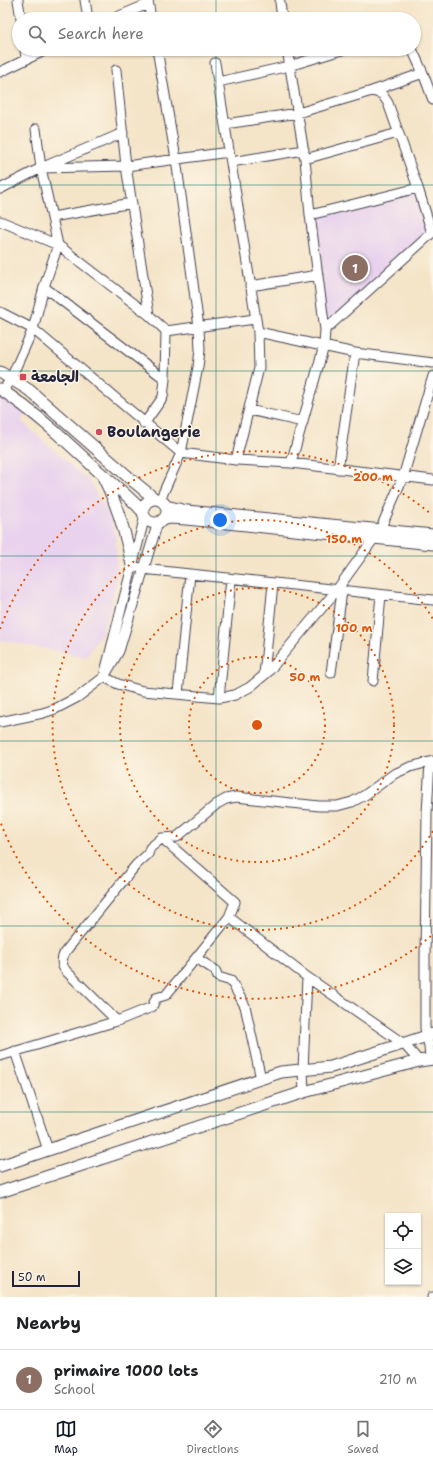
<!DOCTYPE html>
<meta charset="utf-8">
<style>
:root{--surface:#fff;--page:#f6f6f6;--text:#202124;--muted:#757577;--line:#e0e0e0;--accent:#111827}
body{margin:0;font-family:"Shantell Sans","Playpen Sans Arabic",sans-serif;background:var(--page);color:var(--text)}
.controls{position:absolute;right:12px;bottom:12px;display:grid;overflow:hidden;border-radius:0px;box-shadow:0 1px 3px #0004}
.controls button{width:36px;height:36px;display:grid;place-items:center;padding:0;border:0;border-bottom:1px solid var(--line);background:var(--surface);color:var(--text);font:20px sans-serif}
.scale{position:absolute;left:12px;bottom:10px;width:68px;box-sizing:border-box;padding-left:4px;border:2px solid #22223b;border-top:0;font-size:11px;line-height:14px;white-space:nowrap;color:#22223b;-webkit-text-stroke:3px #fcf5e5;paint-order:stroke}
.you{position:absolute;left:220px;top:520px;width:14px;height:14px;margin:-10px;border:3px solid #fff;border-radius:50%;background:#1a73e8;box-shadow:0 0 0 6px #1a73e833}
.badge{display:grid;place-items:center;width:26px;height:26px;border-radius:50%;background:var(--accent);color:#fff;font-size:13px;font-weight:700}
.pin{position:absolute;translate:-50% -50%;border:2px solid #fff;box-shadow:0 1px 4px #0006}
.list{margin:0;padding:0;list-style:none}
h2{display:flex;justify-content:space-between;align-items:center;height:52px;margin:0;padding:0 16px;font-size:17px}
h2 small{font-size:13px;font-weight:400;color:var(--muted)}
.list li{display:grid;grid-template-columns:26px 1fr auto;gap:12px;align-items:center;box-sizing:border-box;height:60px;padding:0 16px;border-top:1px solid var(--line)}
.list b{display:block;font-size:15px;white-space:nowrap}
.list p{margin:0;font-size:13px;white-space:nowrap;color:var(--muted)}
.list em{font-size:13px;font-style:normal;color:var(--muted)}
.icon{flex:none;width:22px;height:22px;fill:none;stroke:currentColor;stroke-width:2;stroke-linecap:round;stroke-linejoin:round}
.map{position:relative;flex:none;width:433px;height:1297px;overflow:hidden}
.search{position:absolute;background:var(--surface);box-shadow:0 1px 3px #0004;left:12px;right:12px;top:12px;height:44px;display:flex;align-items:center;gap:10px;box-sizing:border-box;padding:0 14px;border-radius:22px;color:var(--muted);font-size:15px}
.sheet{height:112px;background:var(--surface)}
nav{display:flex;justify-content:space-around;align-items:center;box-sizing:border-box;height:56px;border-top:1px solid var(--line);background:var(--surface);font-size:11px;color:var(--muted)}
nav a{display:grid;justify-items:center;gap:2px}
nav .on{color:var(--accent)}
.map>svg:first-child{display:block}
.built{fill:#e8d2ee}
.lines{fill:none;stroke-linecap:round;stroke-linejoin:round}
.minor-casing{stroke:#423f50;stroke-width:11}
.tertiary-casing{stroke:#423f50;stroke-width:13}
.minor{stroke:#fff;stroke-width:9}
.tertiary{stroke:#fff;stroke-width:11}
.grid{fill:none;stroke:#0f766e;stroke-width:1;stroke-opacity:0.55}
.ring{fill:none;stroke:#de560e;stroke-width:2;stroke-dasharray:2 4}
.poi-dot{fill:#d1495b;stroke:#fcf5e5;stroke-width:1.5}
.labels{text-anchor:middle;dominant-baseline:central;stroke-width:3;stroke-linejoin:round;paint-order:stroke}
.poi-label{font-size:15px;font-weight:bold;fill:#22223b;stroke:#fcf5e5;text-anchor:start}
.centre{fill:#de560e;stroke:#fcf5e5;stroke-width:2}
.ring-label{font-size:12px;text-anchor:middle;font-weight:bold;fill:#de560e;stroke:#fcf5e5;stroke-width:3;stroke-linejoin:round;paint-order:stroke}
</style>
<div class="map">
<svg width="433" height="1297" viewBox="0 0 433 1297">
<rect width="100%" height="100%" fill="#fcf5e5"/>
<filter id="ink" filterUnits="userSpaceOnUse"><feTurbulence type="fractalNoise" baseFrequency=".025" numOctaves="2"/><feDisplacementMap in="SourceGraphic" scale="8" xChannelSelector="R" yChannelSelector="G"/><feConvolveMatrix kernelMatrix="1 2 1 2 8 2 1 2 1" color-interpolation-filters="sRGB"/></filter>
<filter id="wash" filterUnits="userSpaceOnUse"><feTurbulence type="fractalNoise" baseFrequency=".012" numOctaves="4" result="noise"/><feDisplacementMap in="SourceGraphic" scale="16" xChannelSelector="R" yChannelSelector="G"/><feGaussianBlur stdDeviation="0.9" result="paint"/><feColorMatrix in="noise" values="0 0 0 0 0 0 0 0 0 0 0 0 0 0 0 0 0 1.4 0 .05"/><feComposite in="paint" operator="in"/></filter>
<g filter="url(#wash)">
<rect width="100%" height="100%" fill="#f4e4c8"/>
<path class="built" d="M418,188L432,233L325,330L310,215Z
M0,395L26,413L21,421L90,482L109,515L116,537L117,575L111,607L102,632L86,657L0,640Z"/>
</g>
<g filter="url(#ink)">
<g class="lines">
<g class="minor-casing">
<path id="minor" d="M18,0L21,19
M85,0L88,19
M148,0L151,19
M280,2L282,19
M112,19L148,4
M25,49L26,59
M157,49L176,159L199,327L200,350L198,367L181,453L160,500
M287,49L305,159L310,215L325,330L324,346L291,463
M215,63L258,332L259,368L236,460
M116,70L126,166L149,315
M0,72L48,49
M423,73L433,100
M218,82L289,66L345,49
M372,91L423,73L412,49
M225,124L298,113L372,91L382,94L388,103L418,188L432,233
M305,159L398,133
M231,162L304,150
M41,168L126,166L229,152
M0,189L41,168L123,133
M310,215L418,188
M52,217L132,203
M0,221L58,245L149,315L166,331L165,379L163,397L144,424
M250,286L318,275
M44,287L165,379
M0,312L33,329L181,453L236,460L291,463L433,480
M325,330L433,232
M166,331L255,319
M258,332L355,353L433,363
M3,391L11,378L33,329L44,287L58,245L41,168L36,129
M249,410L303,422
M338,469L355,353
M132,565L143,569L190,574L433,600
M105,672L145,516
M331,673L342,591
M264,675L273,584
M104,677L118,684L143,691L219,698L235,695L250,687L268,672L336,591L380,530L403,477L433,376
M373,681L381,595
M178,694L190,574
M219,698L231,579
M0,722L43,713L55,709L78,697L104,677L119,651L158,522
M162,838L235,902L229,917L307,977L404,1044L419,1061
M196,958L215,970L218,977L231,981L245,1006L261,1079
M117,1021L66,971C61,965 61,959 65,952L136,865L148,854L150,848L162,838L177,837L217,804L226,799L236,797L319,806H337L352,802L365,795L394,774L410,767L433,761
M15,1051L48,1150
M0,1056L117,1021L152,1007L156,998L166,995L229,917
M430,1059L429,1046L425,1028V957L427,813L430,762
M304,1092L303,1070L307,977
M432,1297H433"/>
</g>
<g class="tertiary-casing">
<path id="tertiary" d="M0,372L29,390L133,481L155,499
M0,389C35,412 66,441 96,469C112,483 129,496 143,512
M104,479C118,506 126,535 132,565
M143 511a12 12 0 1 1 24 0a12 12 0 1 1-24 0Z
M166,506L187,511L433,535
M162,520L171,518L186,519L433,544
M0,1166L281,1072L331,1067L433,1034
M0,1192L304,1092L419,1061L433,1059"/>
</g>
<use href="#minor" class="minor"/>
<use href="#tertiary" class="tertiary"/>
</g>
</g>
<path class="grid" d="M216,0V19M216,49V1297M0,185H433M0,371H433M0,556H433M0,741H433M0,926H433M0,1112H433"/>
<g class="ring">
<circle cx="257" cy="725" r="68"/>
<circle cx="257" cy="725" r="137"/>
<path d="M433 831A205 205 0 1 1 433 619"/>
<path d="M431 936A274 274 0 0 1 0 821M0 629A274 274 0 0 1 431 514"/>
</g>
<g class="poi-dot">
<rect x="19" y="373" width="8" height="8" rx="2"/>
<circle cx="99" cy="432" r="4"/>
</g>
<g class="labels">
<g class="poi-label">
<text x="31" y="377">الجامعة</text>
<text x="107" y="432">Boulangerie</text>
</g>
</g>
<circle cx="257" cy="725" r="6" class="centre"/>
<g class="ring-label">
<text x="373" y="481">200 m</text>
<text x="344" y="543">150 m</text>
<text x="354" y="632">100 m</text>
<text x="305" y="681">50 m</text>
</g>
</svg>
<div class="controls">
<button><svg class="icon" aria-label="locate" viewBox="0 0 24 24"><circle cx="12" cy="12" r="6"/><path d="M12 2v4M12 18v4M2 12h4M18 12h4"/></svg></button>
<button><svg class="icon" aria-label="layers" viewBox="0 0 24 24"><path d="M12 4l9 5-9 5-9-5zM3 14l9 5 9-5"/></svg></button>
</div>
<div class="scale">50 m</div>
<div class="you"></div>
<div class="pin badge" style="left:355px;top:268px;background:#8d6e63">1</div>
<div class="search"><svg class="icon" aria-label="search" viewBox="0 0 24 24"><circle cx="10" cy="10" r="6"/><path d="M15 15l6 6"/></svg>Search here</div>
</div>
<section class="sheet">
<h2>Nearby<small></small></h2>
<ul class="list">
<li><span class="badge" style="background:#8d6e63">1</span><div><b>primaire 1000 lots</b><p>School</p></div><em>210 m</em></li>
</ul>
</section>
<nav>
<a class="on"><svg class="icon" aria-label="map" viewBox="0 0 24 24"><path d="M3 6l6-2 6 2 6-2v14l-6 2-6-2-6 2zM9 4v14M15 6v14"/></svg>Map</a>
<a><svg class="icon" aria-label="directions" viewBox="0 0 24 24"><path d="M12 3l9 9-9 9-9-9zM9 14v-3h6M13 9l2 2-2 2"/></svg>Directions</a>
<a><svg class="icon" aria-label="saved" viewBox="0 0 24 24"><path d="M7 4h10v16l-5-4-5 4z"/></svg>Saved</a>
</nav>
